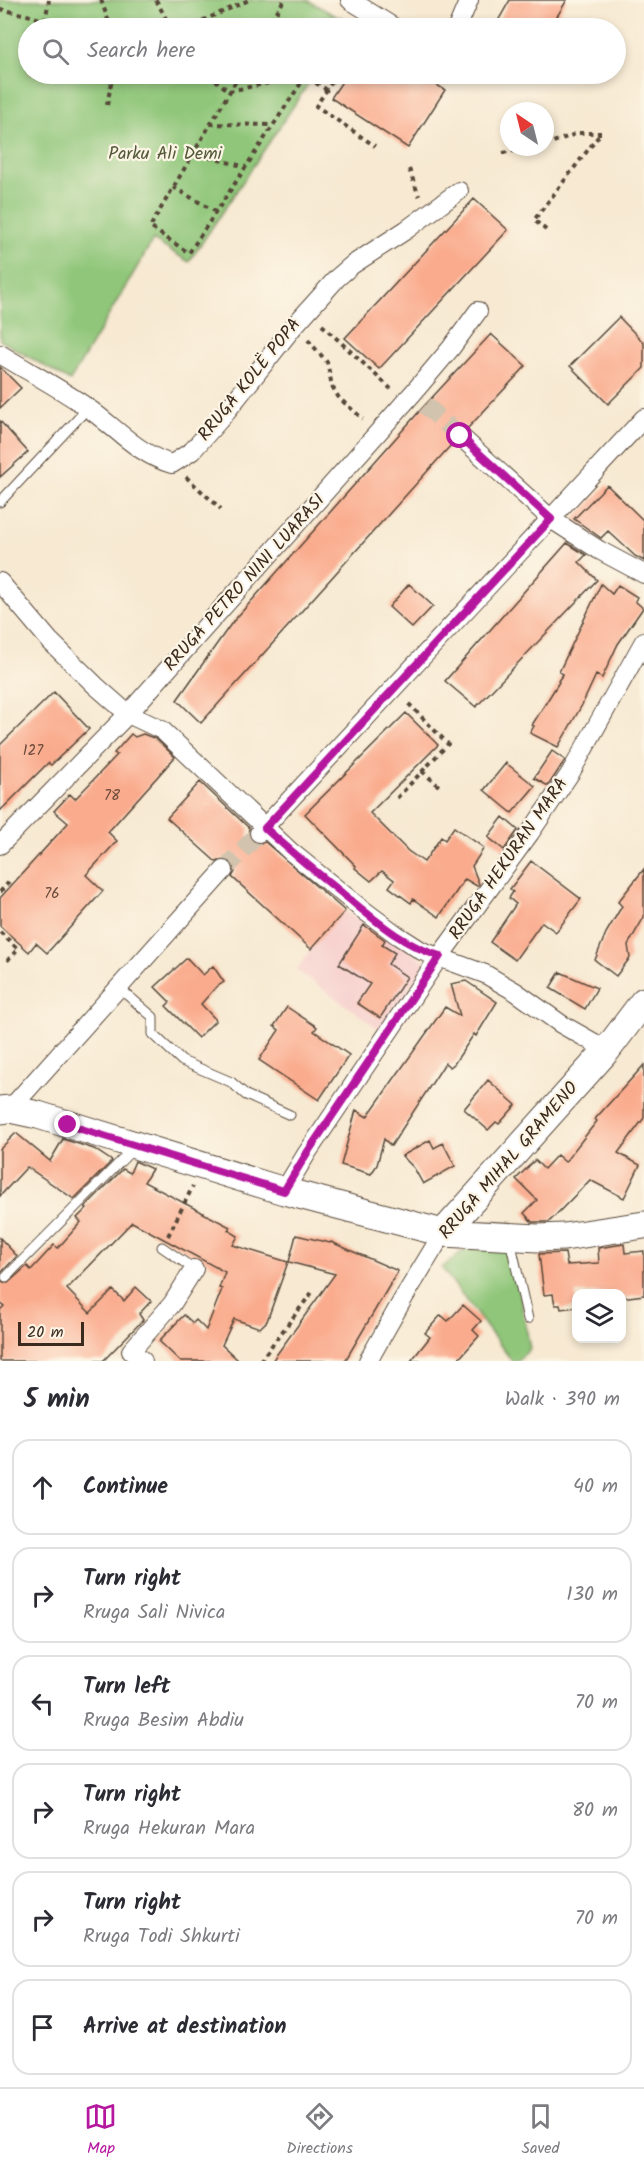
<!DOCTYPE html>
<meta charset="utf-8">
<style>
:root{--surface:#fff;--page:#f7f7f7;--text:#2b2b33;--muted:#7c7c81;--line:#e1e1e2;--accent:#b5179e}
body{margin:0;font-family:Kalam,sans-serif;background:var(--page);color:var(--text)}
.controls{position:absolute;right:18px;bottom:18px;display:grid;overflow:hidden;border-radius:12px;box-shadow:0 3px 9px #0003}
.controls button{width:54px;height:54px;display:grid;place-items:center;padding:0;border:0;border-bottom:2px solid var(--line);background:var(--surface);color:var(--text);font:30px sans-serif}
.compass{position:absolute;left:500px;top:102px;width:54px;height:54px;border-radius:50%;background:var(--surface);box-shadow:0 3px 9px #0003;rotate:325deg}
.scale{position:absolute;left:18px;bottom:15px;width:66px;box-sizing:border-box;padding-left:6px;border:3px solid #3b2a1e;border-top:0;font-size:16px;line-height:21px;white-space:nowrap;color:#3b2a1e;-webkit-text-stroke:4px #fcf5e5;paint-order:stroke}
.stop{position:absolute;width:18px;height:18px;margin:-14px;border:4px solid #b5179e;border-radius:50%;background:#fff}
.stop.end{background:#b5179e;border-color:#fff;box-shadow:0 2px 6px #0008}
.list{margin:0;padding:0;list-style:none}
h2{display:flex;justify-content:space-between;align-items:center;height:78px;margin:0;padding:0 24px;font-size:26px}
h2 small{font-size:20px;font-weight:400;color:var(--muted)}
.list li{display:grid;grid-template-columns:39px 1fr auto;gap:18px;align-items:center;box-sizing:border-box;height:96px;margin:0 12px 12px;padding:0 12px;border:2px solid var(--line);border-radius:18px}
.list b{display:block;font-size:22px;white-space:nowrap}
.list p{margin:0;font-size:20px;white-space:nowrap;color:var(--muted)}
.list em{font-size:20px;font-style:normal;color:var(--muted)}
.icon{flex:none;width:33px;height:33px;fill:none;stroke:currentColor;stroke-width:2;stroke-linecap:round;stroke-linejoin:round}
.map{position:relative;flex:none;width:644px;height:1361px;overflow:hidden}
.search{position:absolute;background:var(--surface);box-shadow:0 3px 9px #0003;left:18px;right:18px;top:18px;height:66px;display:flex;align-items:center;gap:15px;box-sizing:border-box;padding:0 21px;border-radius:33px;color:var(--muted);font-size:22px}
.sheet{height:726px;background:var(--surface)}
nav{display:flex;justify-content:space-around;align-items:center;box-sizing:border-box;height:84px;border-top:2px solid var(--line);background:var(--surface);font-size:16px;color:var(--muted)}
nav a{display:grid;justify-items:center;gap:3px}
nav .on{color:var(--accent)}
.map>svg:first-child{display:block}
.built{fill:#f7d0ce}
.green{fill:#8fc679;stroke:#65784c;stroke-width:1.5}
.building{fill:#faab8d}
.lines{fill:none;stroke-linecap:round;stroke-linejoin:round}
.street-tunnel{stroke:#d1c3ae;stroke-width:18;stroke-dasharray:18 9;stroke-linecap:butt}
.lane-casing{stroke:#574739;stroke-width:11}
.street-casing{stroke:#574739;stroke-width:20}
.secondary-casing{stroke:#574739;stroke-width:29}
.path{stroke:#574739;stroke-width:4;stroke-dasharray:4.5 4.5;stroke-linecap:butt}
.lane{stroke:#fff;stroke-width:9}
.street{stroke:#fff;stroke-width:18}
.secondary{stroke:#fff;stroke-width:27}
.route{stroke:#b5179e;stroke-width:8}
.labels{text-anchor:middle;dominant-baseline:central;stroke-width:4.5;stroke-linejoin:round;paint-order:stroke}
.number-label{font-size:15px;fill:#6b4a3a}
.park-label{font-size:18px;fill:#545939;stroke:#fcf5e5}
.street-label{font-size:18px;fill:#3b2a1e;stroke:#fcf5e5}
</style>
<div class="map">
<svg width="644" height="1361" viewBox="0 0 644 1361">
<rect width="100%" height="100%" fill="#fcf5e5"/>
<filter id="ink" filterUnits="userSpaceOnUse"><feTurbulence type="fractalNoise" baseFrequency=".0167" numOctaves="2"/><feDisplacementMap in="SourceGraphic" scale="12" xChannelSelector="R" yChannelSelector="G"/><feConvolveMatrix kernelMatrix="1 2 1 2 8 2 1 2 1" color-interpolation-filters="sRGB"/></filter>
<filter id="wash" filterUnits="userSpaceOnUse"><feTurbulence type="fractalNoise" baseFrequency=".008" numOctaves="4" result="noise"/><feDisplacementMap in="SourceGraphic" scale="24" xChannelSelector="R" yChannelSelector="G"/><feGaussianBlur stdDeviation="1.35" result="paint"/><feColorMatrix in="noise" values="0 0 0 0 0 0 0 0 0 0 0 0 0 0 0 0 0 1.4 0 .05"/><feComposite in="paint" operator="in"/></filter>
<g filter="url(#wash)">
<rect width="100%" height="100%" fill="#f7e9d2"/>
<path class="built" d="M345,911L427,963L382,1031L296,970L311,949Z"/>
<path class="green" d="M0,0H307L349,23L345,28H28V74H315L189,262L153,240L70,381L0,340Z
M472,1247L506,1248L514,1262L530,1349L517,1361H512L442,1268L460,1253Z"/>
<g id="blocks">
<path class="building" d="M510,0H567L550,28H494Z
M347,74H419L445,90L408,148L331,98Z
M474,199L508,230L379,369L345,338Z
M619,317L644,343V368L608,404L570,366Z
M491,334L526,366L468,428L457,425L451,429L449,439L452,444L201,723L177,700L231,624L425,405Z
M0,367L21,388L0,408Z
M0,421L28,452L0,477Z
M607,485L644,521V561L635,556L608,531L601,538L574,519Z
M567,543L586,555L579,562L597,580L476,707L445,681Z
M409,584L433,606L412,628L389,607Z
M601,584L612,594L618,585L637,597L635,601L643,608L618,644L602,678L596,675L582,705L558,747L530,733L534,726L532,725L559,682L558,681L563,674L559,672Z
M54,692L89,729L51,765L48,763L0,811V745Z
M406,713L438,745L370,813L408,851L424,862L441,837L445,840L454,827L484,848L472,866L479,884L477,886L465,879L439,917L413,899L411,903L389,887L394,880L382,871L371,881L355,868L356,866L305,814Z
M131,734L135,737L143,734L156,739L175,757L108,832L117,841L86,875L103,891L47,953L36,943L29,952L0,926V898L68,823L54,811L70,794L75,799L117,755L114,753Z
M552,751L565,760L548,786L534,778Z
M506,763L535,786L512,813L484,790Z
M200,782L249,828L248,836L252,842L257,844L265,842L345,911L311,949L232,877L235,872L232,862L226,859L216,862L167,818Z
M503,817L518,830L504,850L488,837Z
M531,861L581,899L556,932L542,922L515,960L490,942L516,904L509,898L513,892L510,889Z
M644,869V917L628,945L630,958L616,976L595,960L606,933L622,906L618,902Z
M364,925L385,940L382,945L395,953L388,964L407,977L380,1018L357,1003L370,984L339,964Z
M187,958L203,975L213,966L224,982L215,988L201,1004L216,1020L198,1038L166,1006L170,1002L155,987Z
M560,972L597,988L585,1009L550,988Z
M466,981L497,1002L476,1036L474,1034L454,1064L450,1067L445,1063L391,1146L384,1139L377,1165L371,1174L341,1165L356,1110L367,1117L445,1007L460,1016L451,984Z
M287,1007L317,1027L314,1031L349,1055L319,1100L259,1060L279,1030L274,1026Z
M644,1065V1118L618,1153L640,1165L624,1198L590,1180L549,1222H532L524,1213L537,1200L516,1179L535,1160L544,1169L557,1155L565,1162L597,1121L595,1119Z
M488,1080L516,1105L499,1124L496,1122L488,1130L464,1109Z
M16,1133L50,1161L63,1139L94,1149L112,1161L74,1199L27,1167L0,1196V1149Z
M430,1140L434,1148L443,1143L455,1166L423,1184L414,1168L402,1156Z
M135,1161L152,1169L144,1182L230,1227L228,1230L238,1236L233,1245L288,1262L267,1321L260,1328L234,1319L222,1345L239,1361H180L159,1341L184,1315L193,1323L196,1320L206,1330L222,1289L219,1288L225,1272L132,1222L67,1289L90,1313L113,1290L124,1301L136,1287L151,1301L139,1314L143,1320L103,1361H0V1310L4,1306L0,1303V1280L4,1283H8L27,1266L31,1270L54,1245L58,1248L81,1222L77,1218L87,1208L85,1207L123,1169L130,1173Z
M296,1235L330,1243L331,1242L398,1271L345,1361H272L335,1274L289,1262Z
M0,1238L17,1256L0,1274Z
M624,1244L625,1253L644,1251V1295L621,1298V1293H576V1307L561,1309L560,1305H555L553,1294L544,1295L539,1254L565,1253L567,1265L599,1263L598,1248Z
M463,1305L481,1321L473,1330L479,1336L457,1361H411L430,1337L425,1333L441,1315L448,1321Z"/>
</g>
</g>
<g filter="url(#ink)">
<use href="#blocks" fill-opacity="0" stroke="#574739" stroke-width="1.5"/>
<g class="lines">
<path class="street-tunnel" d="M425,405L460,436
M224,870L259,833"/>
<g class="lane-casing">
<path id="lane" d="M0,502L88,408
M118,987L153,1017V1034L182,1061L231,1082L246,1095L290,1115
M510,1240L528,1319
M162,1247L194,1269
M6,1277L133,1149"/>
</g>
<g class="street-casing">
<path id="street" d="M350,0L395,28
M457,28L469,0
M0,354C29,372 60,388 88,408C115,427 139,455 172,464L192,451L222,417L294,326L337,278L352,265L406,230L459,191
M460,436L551,519L599,550L644,574
M0,582L50,641L96,686L128,714L162,730L290,851L358,906L397,935L422,951L485,974L516,992L561,1024L607,1050
M259,833L644,418
M0,845L128,714L413,393L451,348L478,311
M10,1109L224,870
M284,1191L307,1153L440,956L530,833L571,772L644,641
M143,1361L131,1351L172,1304L194,1269
M368,1361L403,1299L443,1233"/>
</g>
<g class="secondary-casing">
<path id="secondary" d="M0,1110L10,1109L38,1115L284,1191L443,1233L538,1238L564,1237L644,1225
M443,1233L607,1050L644,1001"/>
</g>
<path class="path" d="M101,0L111,28
M156,0L171,28
M0,9C19,14 39,15 55,28
M39,28L45,21L49,0
M186,28L249,0
M267,28L284,0
M336,28L343,18
M208,74L229,91L305,76L327,90
M240,74L150,227L189,253L307,74
M337,74L316,106L375,146
M107,105L113,74
M210,124L273,125
M545,145L578,133H601
M192,153L246,167
M503,153L534,147
M409,169L419,196
M173,187L216,212
M546,230L534,220L601,133
M322,325L391,389
M308,340L327,362L332,386L339,398L363,419
M186,477L221,509
M422,771L441,788
M397,798L448,744L406,701
M0,892L9,882
M0,932L18,949L5,963
M168,1236L193,1186
M260,1361L313,1291"/>
<use href="#lane" class="lane"/>
<use href="#street" class="street"/>
<use href="#secondary" class="secondary"/>
</g>
</g>
<g class="lines" filter="url(#ink)">
<path class="route" d="M68,1125L284,1191L307,1153L440,956C403,946 373,918 343,894C316,872 290,851 265,828L551,519L460,436"/>
</g>
<g class="labels">
<g class="number-label">
<text x="33" y="751">127</text>
<text x="112" y="796">78</text>
<text x="52" y="894">76</text>
</g>
<g class="park-label">
<text x="165" y="154">Parku Ali Demi</text>
</g>
<g class="street-label">
<text transform="translate(250 380) rotate(-51)">RRUGA KOLË POPA</text>
<text transform="translate(245 583) rotate(-48)">RRUGA PETRO NINI LUARASI</text>
<text transform="translate(509 859) rotate(-55)">RRUGA HEKURAN MARA</text>
<text transform="translate(509 1161) rotate(-49)">RRUGA MIHAL GRAMENO</text>
</g>
</g>
</svg>
<div class="controls">
<button><svg class="icon" aria-label="layers" viewBox="0 0 24 24"><path d="M12 4l9 5-9 5-9-5zM3 14l9 5 9-5"/></svg></button>
</div>
<svg class="compass" viewBox="-18 -18 36 36"><path d="M0-13l5 13h-10z" fill="#e53935"/><path d="M0 13l5-13h-10z" fill="#7c7c81"/></svg>
<div class="scale">20 m</div>
<div class="stop" style="left:460px;top:436px"></div>
<div class="stop end" style="left:68px;top:1125px"></div>
<div class="search"><svg class="icon" aria-label="search" viewBox="0 0 24 24"><circle cx="10" cy="10" r="6"/><path d="M15 15l6 6"/></svg>Search here</div>
</div>
<section class="sheet">
<h2>5 min<small>Walk · 390 m</small></h2>
<ul class="list">
<li><svg class="icon" aria-label="ahead" viewBox="0 0 24 24"><path d="M12 20V5M6 11l6-6 6 6"/></svg><div><b>Continue</b></div><em>40 m</em></li>
<li><svg class="icon" aria-label="right" viewBox="0 0 24 24"><path d="M7 20v-9h11M14 6l5 5-5 5"/></svg><div><b>Turn right</b><p>Rruga Sali Nivica</p></div><em>130 m</em></li>
<li><svg class="icon" aria-label="left" viewBox="0 0 24 24"><path d="M17 20v-9H6M10 6l-5 5 5 5"/></svg><div><b>Turn left</b><p>Rruga Besim Abdiu</p></div><em>70 m</em></li>
<li><svg class="icon" aria-label="right" viewBox="0 0 24 24"><path d="M7 20v-9h11M14 6l5 5-5 5"/></svg><div><b>Turn right</b><p>Rruga Hekuran Mara</p></div><em>80 m</em></li>
<li><svg class="icon" aria-label="right" viewBox="0 0 24 24"><path d="M7 20v-9h11M14 6l5 5-5 5"/></svg><div><b>Turn right</b><p>Rruga Todi Shkurti</p></div><em>70 m</em></li>
<li><svg class="icon" aria-label="arrive" viewBox="0 0 24 24"><path d="M6 21V4h12l-3 4 3 4H6"/></svg><div><b>Arrive at destination</b></div></li>
</ul>
</section>
<nav>
<a class="on"><svg class="icon" aria-label="map" viewBox="0 0 24 24"><path d="M3 6l6-2 6 2 6-2v14l-6 2-6-2-6 2zM9 4v14M15 6v14"/></svg>Map</a>
<a><svg class="icon" aria-label="directions" viewBox="0 0 24 24"><path d="M12 3l9 9-9 9-9-9zM9 14v-3h6M13 9l2 2-2 2"/></svg>Directions</a>
<a><svg class="icon" aria-label="saved" viewBox="0 0 24 24"><path d="M7 4h10v16l-5-4-5 4z"/></svg>Saved</a>
</nav>
